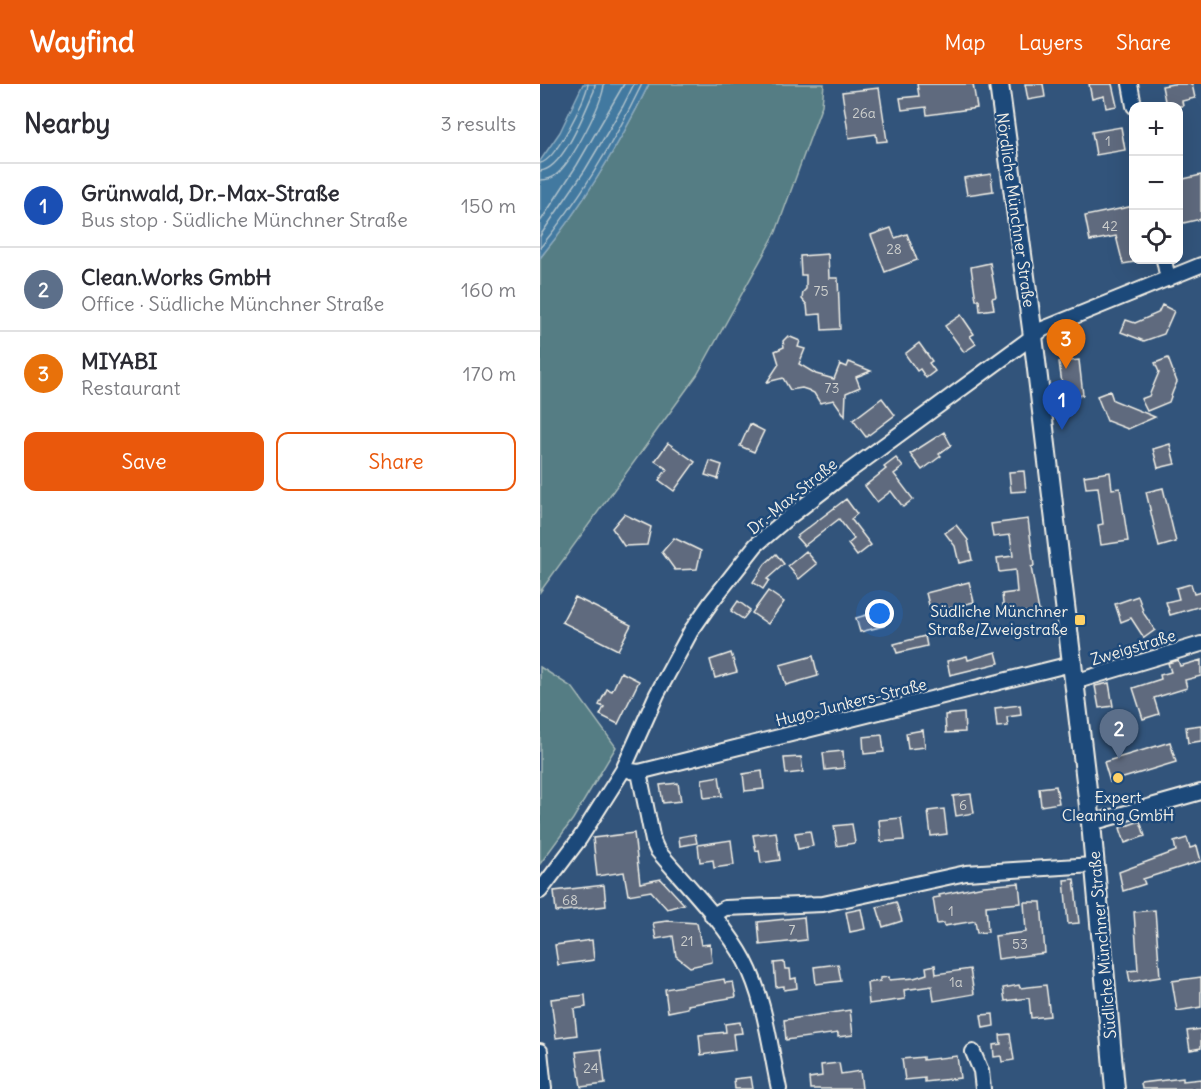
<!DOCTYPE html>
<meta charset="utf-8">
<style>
:root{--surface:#fff;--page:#f2f2f3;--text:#2b2b33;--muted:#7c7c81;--line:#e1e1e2;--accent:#ea580c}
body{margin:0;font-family:Delius,sans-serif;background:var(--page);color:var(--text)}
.controls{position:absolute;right:18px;top:18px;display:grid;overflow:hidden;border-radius:12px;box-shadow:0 6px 24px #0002}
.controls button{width:54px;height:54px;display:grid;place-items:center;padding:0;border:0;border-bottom:2px solid var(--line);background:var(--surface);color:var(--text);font:30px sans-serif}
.you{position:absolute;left:340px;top:530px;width:21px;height:21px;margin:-15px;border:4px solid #fff;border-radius:50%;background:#1a73e8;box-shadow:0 0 0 9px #1a73e833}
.badge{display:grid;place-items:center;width:39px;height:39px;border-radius:50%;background:var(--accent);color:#fff;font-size:20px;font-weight:700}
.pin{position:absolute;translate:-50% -50px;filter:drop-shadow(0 2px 3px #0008)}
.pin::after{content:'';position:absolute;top:32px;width:21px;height:18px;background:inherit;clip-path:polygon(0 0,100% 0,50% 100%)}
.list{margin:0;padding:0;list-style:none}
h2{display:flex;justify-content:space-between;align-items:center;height:78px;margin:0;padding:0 24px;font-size:26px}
h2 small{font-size:20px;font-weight:400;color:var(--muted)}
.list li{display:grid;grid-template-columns:39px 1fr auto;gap:18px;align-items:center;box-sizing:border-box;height:84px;padding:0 24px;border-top:2px solid var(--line)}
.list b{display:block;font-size:22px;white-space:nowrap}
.list p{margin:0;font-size:20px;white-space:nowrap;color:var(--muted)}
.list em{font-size:20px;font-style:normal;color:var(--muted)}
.actions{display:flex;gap:12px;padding:18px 24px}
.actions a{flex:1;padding:14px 0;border:2px solid var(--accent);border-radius:12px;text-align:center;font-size:21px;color:var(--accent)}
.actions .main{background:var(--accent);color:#fff}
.icon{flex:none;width:33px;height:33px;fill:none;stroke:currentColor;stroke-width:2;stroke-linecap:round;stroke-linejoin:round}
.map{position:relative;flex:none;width:661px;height:1005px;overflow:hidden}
header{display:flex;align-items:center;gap:36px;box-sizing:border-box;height:84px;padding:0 30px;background:var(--accent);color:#fff}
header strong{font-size:28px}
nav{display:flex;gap:33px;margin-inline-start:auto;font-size:21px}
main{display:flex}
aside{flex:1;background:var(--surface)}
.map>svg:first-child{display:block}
.green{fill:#557d84;stroke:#a4b7b6;stroke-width:1.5}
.water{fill:#4379a0;stroke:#8aa9bd;stroke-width:1.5}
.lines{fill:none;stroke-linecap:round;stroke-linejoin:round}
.shore{stroke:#adc1cb;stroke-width:1.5}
.building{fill:#5e6b7e;stroke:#f4f1e8;stroke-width:1.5}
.street-casing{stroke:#f4f1e8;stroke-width:18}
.secondary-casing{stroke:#f4f1e8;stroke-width:22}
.street{stroke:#1f4a7a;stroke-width:14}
.secondary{stroke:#1f4a7a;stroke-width:18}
.poi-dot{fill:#ffd166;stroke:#1f4a7a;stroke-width:2}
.labels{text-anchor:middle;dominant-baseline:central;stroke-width:5;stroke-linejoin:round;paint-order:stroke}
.number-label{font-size:14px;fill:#ced0ce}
.street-label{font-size:16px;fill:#f4f1e8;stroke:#1f4a7a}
.poi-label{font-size:16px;fill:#f4f1e8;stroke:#1f4a7a;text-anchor:end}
</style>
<header>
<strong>Wayfind</strong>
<nav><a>Map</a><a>Layers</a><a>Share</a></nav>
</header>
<main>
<aside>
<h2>Nearby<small>3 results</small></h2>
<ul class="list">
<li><span class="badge" style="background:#1a4fb4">1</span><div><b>Grünwald, Dr.-Max-Straße</b><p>Bus stop · Südliche Münchner Straße</p></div><em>150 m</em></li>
<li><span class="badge" style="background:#5c6f8a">2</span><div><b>Clean.Works GmbH</b><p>Office · Südliche Münchner Straße</p></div><em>160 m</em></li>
<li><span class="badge" style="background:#e8710a">3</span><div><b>MIYABI</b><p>Restaurant</p></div><em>170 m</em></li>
</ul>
<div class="actions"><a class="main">Save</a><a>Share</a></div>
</aside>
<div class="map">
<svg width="661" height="1005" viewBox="0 0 661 1005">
<rect width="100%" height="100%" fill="#32547b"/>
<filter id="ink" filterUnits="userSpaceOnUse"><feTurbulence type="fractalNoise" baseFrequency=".0167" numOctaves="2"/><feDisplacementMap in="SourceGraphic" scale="12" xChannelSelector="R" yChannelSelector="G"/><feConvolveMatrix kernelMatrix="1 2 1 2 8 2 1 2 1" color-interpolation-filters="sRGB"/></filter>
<g filter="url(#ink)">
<path class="green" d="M109,0H284L282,21L236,148L157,291L0,508V174C43,121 79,61 109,0Z
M0,583L33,604L76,663L33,735L0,780Z"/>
<path class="water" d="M43,0H109C79,61 43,121 0,174V77L20,48Z"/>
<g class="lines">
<path class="shore" d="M0,79C15,78 46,15 48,0
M0,87C23,86 45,27 54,7L55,0
M0,96C7,96 12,95 17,90C32,77 63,19 64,0
M0,138L37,81L84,0
M0,152L45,86L83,22L94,0
M0,164C39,116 75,56 102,0"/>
</g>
<path class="building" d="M377,0H433L437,24L387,31L386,23L362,26L360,14L379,12Z
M485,0H503L505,13L488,16Z
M549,0H572L577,22L566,24L564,12L552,15Z
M633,0H652L655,14L642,17L643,22H626L622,2Z
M339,4L347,57L337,58L336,50L309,54L302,8Z
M581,43L585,66L556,71L552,48Z
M451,90L453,107L427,111L424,94Z
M661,91V135L639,140V96Z
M594,122V178L583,180L576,152L550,157L545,132Z
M351,144L355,154L367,150L377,176L345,188L331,151Z
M288,170L289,194H298L300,245L282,246L281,230L268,231L267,221L262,215L263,208L266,205V191H261L260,172Z
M450,179L456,213L452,214L454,225L440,227L439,216H436L431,183Z
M622,221L634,227L624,250L604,257L581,248L586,236L595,239L618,229Z
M421,231L434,250L430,252L436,260L424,268L405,242Z
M248,252L260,257L258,263L265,265L259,280L276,290L294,295L300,280L307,283L309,278L331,287L316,293L320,303L306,309L305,332L294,316L280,319L274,309L268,306L262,304L250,306L243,294L227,298L239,280L235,267L244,263L243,257Z
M379,259L392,277L389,279L395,287L386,294L380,285L377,287L365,270Z
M628,274L637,298L633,307L629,318L607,327L601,315L609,312L619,288L615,279Z
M539,276L543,311L524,314L519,278Z
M570,307L573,316L615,333L588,345L567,337L557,312Z
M342,314L355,331L326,353L313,336Z
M210,340L224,347L214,368L200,362Z
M404,348L411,361L399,370L401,372L382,386L370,370Z
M128,359L155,378L134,407L119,396L127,385L115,377Z
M630,360L635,380L618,384L613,365Z
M356,374L363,383L354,390L373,415L363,423L351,407L337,418L325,402L346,385L344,383Z
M170,377L182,381L178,395L165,391Z
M484,387L486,407L471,408L469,388Z
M570,388L572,405L580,404L588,457L561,461L558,441L563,440L558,403L546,404L544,392Z
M623,404L636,458L619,463L606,408Z
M306,415L317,430L311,435L331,461L317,472L308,460L314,455L299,435L264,462L256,453Z
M84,430L111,443L107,461L84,462L72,444Z
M488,435L494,482L491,483L499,527L464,530L462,510L477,508L475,486L459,488L457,474L473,472L470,451L453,453L451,440Z
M416,441L428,456L432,476L419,479L415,462L405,449Z
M134,454L161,467L157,485L135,486L122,468Z
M266,467L277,480L259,495L248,482Z
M236,470L244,480L227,495L229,496L223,505L213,498L225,480Z
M429,498L434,518L391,529L386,509Z
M651,500L654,510L661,508V522L630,531L626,518L639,515L636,504Z
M228,507L244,518L228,540L212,529Z
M598,512L604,530L615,546L604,554L591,534L581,538L575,520Z
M35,513L91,541L78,566L22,538Z
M198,517L210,526L203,535L191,527Z
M340,527L344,542L320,548L316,534Z
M385,552L387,562L357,569L354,560Z
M456,568L459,579L410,591L407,577L427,572L428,576Z
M191,569L197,588L175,594L170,576Z
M273,572L278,592L246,601L240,581Z
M638,576L640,582L661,576V592L645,596L647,604L614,614L619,630L603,635L593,604L621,595L620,591L631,588L628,579Z
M81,588L99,597L78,640L60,631L64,623L59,621L67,605L72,607Z
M569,599L573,622L559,624L555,602Z
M480,621L481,631L467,633L468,642L457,643L455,624Z
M424,629L425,648L406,649L405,631Z
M661,641V657L648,659L646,643Z
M383,646L385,663L368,665L366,649Z
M342,651L344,668L324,670L323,653Z
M630,658L636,678L570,698L564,678Z
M303,667L304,684L285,686L283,669Z
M261,673L263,688L246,690L244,674Z
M222,687L224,705L205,707L203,690Z
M179,692L182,712L164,714L162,695Z
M138,699L141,717L123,719L120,701Z
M516,702L519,719L501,722L499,704Z
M431,710L434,729L416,732L413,712Z
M404,725L407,750L391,752L388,727Z
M361,734L364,756L341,758L339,736Z
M600,737L605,752L585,759L580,744Z
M312,740L315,759L297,762L294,742Z
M270,747L273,762L258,765L255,749Z
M236,748L240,776L221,779L219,766L216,767L213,751Z
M94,749L100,799L121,795L144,820L127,825L111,807L88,811L84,788L57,792L53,754Z
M155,750L157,759L140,762L139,753Z
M647,754L650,764L657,762L661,777L603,795L605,800L583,807L579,788L636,767L634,758Z
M191,756L194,781L174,784L173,776L160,778L158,761Z
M534,795L539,839L528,840L524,796Z
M479,799L481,819L446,822L448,848L437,849L435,837L404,842V839L397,840L393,814L400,813L399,811L444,802Z
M64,801L66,822L16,828L14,807Z
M356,818L362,837L343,843L337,823Z
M484,818H501L505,869L458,875L455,852L486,848Z
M321,825L325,845L310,848L306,828Z
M615,826L620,893L590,898L588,887L598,886L594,828Z
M264,833L266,856L220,861L218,838Z
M127,837L157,839L161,861L170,860L172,878L150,883L136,872L133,852L116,855L113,839Z
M52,856L54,876L18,881L15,861Z
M244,878L245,885H250L251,895L256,894L257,904L244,906V902L236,903L234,879Z
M298,880L301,897L276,900L274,883Z
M395,881L396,890L430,885L434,910L394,917L392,902L364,906L365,915L329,920L327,899L340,897V894L349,893V896L374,894L387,890L386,883Z
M661,893V923L637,927L632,897Z
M184,895L185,899L193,898L196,913L148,921V924L128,928L125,905Z
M479,901L480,904L506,901L510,932L491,934L489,914L465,917L463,904Z
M45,911L46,923L34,925L37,951L16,954L11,915Z
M310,926L313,951L298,953V949L246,956L244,936Z
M453,930L454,942L443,944L441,931Z
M200,938L202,949L193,950L195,966L161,971L159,951L186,948L185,940Z
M661,945V964L650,966L647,947Z
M470,950L474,976L462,978L461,972L454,973L453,961L461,960L460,951Z
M61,965L65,1000L41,1003L36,968Z
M417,972L420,994L385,998V994L365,996L362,975L383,973V976Z
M299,979L301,990L320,987L322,1005H270L269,994L282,992L281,981Z
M211,993L213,1005H195L194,995Z
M643,994V997L661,995V1005H602L601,999Z"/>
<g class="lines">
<g class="street-casing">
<path id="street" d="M590,0L594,22
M624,176L628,195
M534,598L661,560
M91,687L99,688L113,757L117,766C145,799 185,839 205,877C225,915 230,963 239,1005
M99,688L531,580
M551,739L661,708
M0,807L40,754L83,686L117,610L151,547L172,517L216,461L244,437L305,390L503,245L661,181
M172,832L185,824L283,820L426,789L554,781
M0,967L4,1005
M433,968L441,987L443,1005"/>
</g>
<g class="secondary-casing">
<path id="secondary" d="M459,0L493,252L551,739L575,1005"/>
</g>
<use href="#street" class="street"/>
<use href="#secondary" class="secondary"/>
</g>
</g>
<g class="poi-dot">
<rect x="534" y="530" width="12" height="12" rx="3"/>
<circle cx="578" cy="694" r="6"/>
</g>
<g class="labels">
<g class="number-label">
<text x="324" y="29">26a</text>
<text x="568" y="57">1</text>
<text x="570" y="142">42</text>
<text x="354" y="165">28</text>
<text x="281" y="207">75</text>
<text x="292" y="304">73</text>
<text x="423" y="721">6</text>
<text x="30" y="816">68</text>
<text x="411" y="827">1</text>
<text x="252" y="846">7</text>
<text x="147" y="857">21</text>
<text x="480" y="860">53</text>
<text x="416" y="898">1a</text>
<text x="51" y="984">24</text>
</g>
<g class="street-label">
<text transform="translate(476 126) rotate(82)">Nördliche Münchner Straße</text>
<text transform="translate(252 412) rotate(-39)">Dr.-Max-Straße</text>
<text transform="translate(593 563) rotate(-17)">Zweigstraße</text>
<text transform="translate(311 618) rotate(-14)">Hugo-Junkers-Straße</text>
<text transform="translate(562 861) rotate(-95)">Südliche Münchner Straße</text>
</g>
<g class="poi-label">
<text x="528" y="527">Südliche Münchner<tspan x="528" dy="18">Straße/Zweigstraße</tspan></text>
<text x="578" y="713" text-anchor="middle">Expert<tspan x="578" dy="18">Cleaning GmbH</tspan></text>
</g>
</g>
</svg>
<div class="controls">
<button>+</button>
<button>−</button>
<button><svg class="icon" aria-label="locate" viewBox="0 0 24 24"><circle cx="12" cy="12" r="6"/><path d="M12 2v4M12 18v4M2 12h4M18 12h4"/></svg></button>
</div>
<div class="you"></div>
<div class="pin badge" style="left:522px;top:346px;background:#1a4fb4">1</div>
<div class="pin badge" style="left:579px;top:675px;background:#5c6f8a">2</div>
<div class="pin badge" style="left:526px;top:285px;background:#e8710a">3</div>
</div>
</main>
